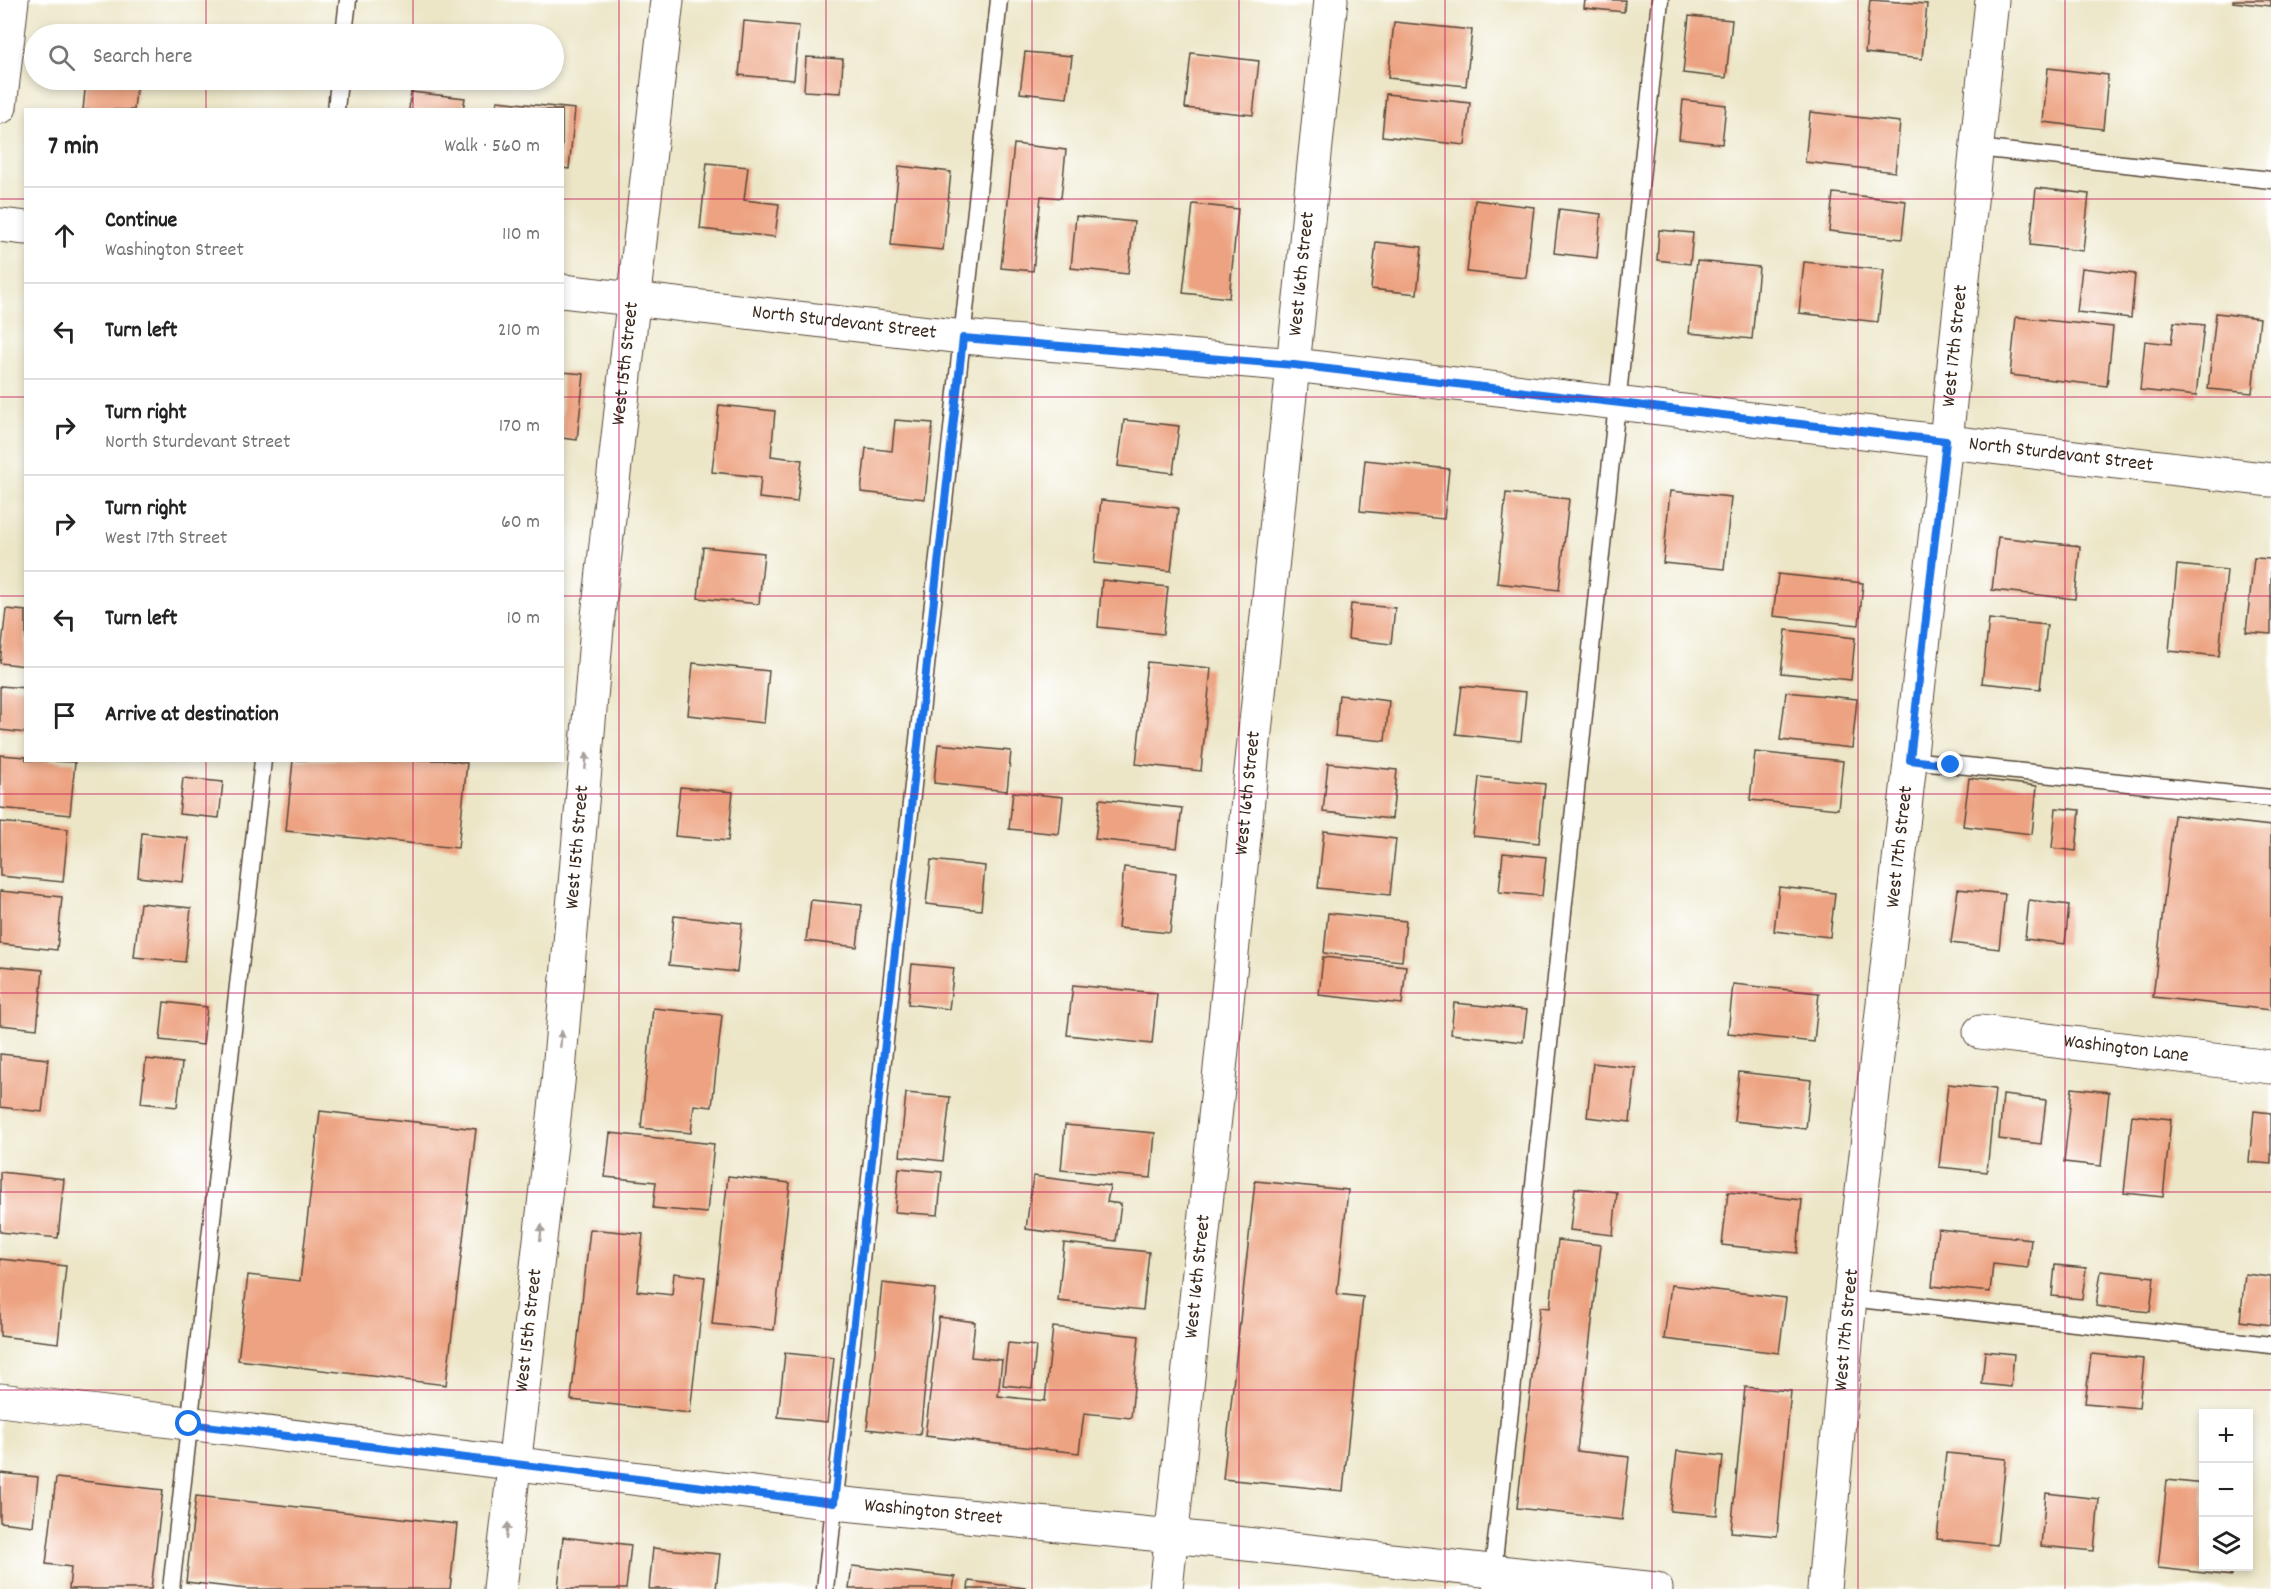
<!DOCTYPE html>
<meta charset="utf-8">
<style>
:root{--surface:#fff;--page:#f6f6f6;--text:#222;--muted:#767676;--line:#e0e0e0}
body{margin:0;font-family:Dekko,sans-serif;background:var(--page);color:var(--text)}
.controls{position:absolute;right:18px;bottom:18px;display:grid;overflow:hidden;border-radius:0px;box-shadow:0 3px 9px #0003}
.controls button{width:54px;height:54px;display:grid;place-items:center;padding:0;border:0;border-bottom:2px solid var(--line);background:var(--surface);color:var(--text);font:30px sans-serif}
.stop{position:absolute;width:18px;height:18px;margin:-14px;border:4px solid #1a73e8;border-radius:50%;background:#fff}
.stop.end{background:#1a73e8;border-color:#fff;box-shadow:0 2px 6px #0008}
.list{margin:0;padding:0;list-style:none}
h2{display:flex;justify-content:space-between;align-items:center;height:78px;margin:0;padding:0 24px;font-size:26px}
h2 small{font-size:20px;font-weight:400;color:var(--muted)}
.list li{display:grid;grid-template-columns:39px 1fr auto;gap:18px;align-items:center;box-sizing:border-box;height:96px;padding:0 24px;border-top:2px solid var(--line)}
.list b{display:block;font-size:22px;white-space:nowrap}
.list p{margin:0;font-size:20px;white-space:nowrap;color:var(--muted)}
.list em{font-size:20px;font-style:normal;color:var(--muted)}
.icon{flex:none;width:33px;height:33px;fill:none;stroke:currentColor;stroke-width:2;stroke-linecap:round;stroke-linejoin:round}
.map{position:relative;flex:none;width:2271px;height:1589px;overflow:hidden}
.search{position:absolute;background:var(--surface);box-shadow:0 3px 9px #0003;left:24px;top:24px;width:540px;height:66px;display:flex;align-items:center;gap:15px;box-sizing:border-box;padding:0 21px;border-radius:33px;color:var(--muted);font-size:22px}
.panel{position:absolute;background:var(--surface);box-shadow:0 3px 9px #0003;left:24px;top:108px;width:540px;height:654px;border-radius:0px}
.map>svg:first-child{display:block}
.building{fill:#eda381}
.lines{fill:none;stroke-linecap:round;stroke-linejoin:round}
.service-casing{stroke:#564637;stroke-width:19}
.minor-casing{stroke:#564637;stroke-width:35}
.tertiary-casing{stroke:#564637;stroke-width:35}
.service{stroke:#fff;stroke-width:16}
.minor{stroke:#fff;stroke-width:33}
.tertiary{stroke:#fff;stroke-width:33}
.oneway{fill:#a79f9a}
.route{stroke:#1a73e8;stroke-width:8}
.grid{fill:none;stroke:#c2185b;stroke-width:1.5;stroke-opacity:0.55}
.labels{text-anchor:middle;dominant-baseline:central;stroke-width:5;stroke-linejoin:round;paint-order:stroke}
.street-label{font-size:20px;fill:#3b2a1e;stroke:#fff}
</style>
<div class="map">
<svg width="2271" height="1589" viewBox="0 0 2271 1589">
<rect width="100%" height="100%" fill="#fff"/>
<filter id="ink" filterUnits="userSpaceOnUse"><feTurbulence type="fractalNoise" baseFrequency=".0167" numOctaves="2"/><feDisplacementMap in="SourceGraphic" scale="12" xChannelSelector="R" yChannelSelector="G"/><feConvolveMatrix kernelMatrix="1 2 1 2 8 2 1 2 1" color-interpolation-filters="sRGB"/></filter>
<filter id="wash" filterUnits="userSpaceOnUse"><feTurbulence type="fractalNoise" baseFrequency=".008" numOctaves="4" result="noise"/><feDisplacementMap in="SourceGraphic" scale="24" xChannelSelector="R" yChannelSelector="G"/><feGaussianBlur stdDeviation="1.35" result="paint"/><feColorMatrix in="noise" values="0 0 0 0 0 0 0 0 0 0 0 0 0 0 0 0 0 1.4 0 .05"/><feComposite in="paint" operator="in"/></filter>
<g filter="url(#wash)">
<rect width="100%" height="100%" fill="#ece6c7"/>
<g id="blocks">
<path class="building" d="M1585,0H1625L1624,12L1584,8Z
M1870,0L1927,4L1922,59L1865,53Z
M2233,0H2271V6L2233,2Z
M1689,16L1732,20L1726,78L1683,73Z
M744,21L799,26L794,80L739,75Z
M1394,22L1472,30L1466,86L1388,78Z
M1025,52L1072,56L1067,98L1020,93Z
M1191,53L1259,61L1253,115L1185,108Z
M806,57L843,59L841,93L804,91Z
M2048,68L2108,75L2103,129L2043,122Z
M86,80H137L134,110H83Z
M411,92L465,98L463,110H409Z
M1386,94L1470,103L1465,145L1382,136Z
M1683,100L1726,105L1722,144L1679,139Z
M497,101L575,109L569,169L562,168V110H496Z
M1810,112L1900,122L1895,172L1805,162Z
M1014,144L1066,150L1061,198L1041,196L1033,271L1001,268Z
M707,163L748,167L744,200L779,204L775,237L700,229Z
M899,166L951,172L943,250L891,245Z
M2036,188L2089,194L2083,251L2030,245Z
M1833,193L1906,201L1902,239L1829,231Z
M1475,200L1534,207L1526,278L1467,272Z
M1193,204L1238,209L1229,298L1183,293Z
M1559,209L1601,214L1597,258L1554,253Z
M1076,216L1134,222L1128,274L1071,268Z
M1659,230L1693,233L1690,264L1657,260Z
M1376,242L1422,247L1417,294L1371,289Z
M1697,261L1759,267L1752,339L1689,333Z
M1804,262L1884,270L1878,322L1799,313Z
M2082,268L2135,274L2131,318L2077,312Z
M2216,313L2260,318L2252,393L2208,389Z
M2016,317L2113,327L2107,386L2010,375Z
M2174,322L2204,325L2196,396L2140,390L2145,341L2171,344Z
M562,372L584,374L577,440L562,438Z
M719,405L775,411L771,456L802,460L797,502L759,498L761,477L712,472Z
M895,420L933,423L925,499L861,492L866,448L892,451Z
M1124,420L1179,426L1173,473L1118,466Z
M1365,460L1449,469L1444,519L1360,511Z
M1670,491L1731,497L1724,569L1663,563Z
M1506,493L1569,499L1559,590L1497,583Z
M1101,500L1178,508L1171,571L1094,563Z
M1998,537L2080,546L2075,599L1992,590Z
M703,547L764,553L759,604L698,598Z
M2254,558L2271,559V634L2246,632Z
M2177,565L2227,570L2219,656L2169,651Z
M1778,574L1863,583L1859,625L1773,616Z
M1102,580L1168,587L1163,634L1098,627Z
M1351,604L1395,608L1391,644L1348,639Z
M6,609L26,611V666L0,663Z
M1989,619L2047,625L2040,689L1982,683Z
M1786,630L1855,638L1851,680L1781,673Z
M1147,662L1211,668L1201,771L1136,764Z
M693,663L769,671L764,723L688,715Z
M0,686L26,688V733L0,730Z
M1462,686L1526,692L1521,741L1456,734Z
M1786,692L1857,699L1852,748L1780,740Z
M1339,695L1389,701L1385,741L1335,736Z
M938,744L1011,751L1007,791L934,783Z
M1755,752L1843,761L1838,809L1750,800Z
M0,755L26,757V760L75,762L70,815L0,808Z
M293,760H445L467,763L458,848L286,831Z
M1328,763L1397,770L1392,819L1323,812Z
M1479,777L1545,784L1539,843L1473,836Z
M183,778L223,782L219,818L179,814Z
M1969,778L2037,786L2032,834L1963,826Z
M680,787L733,792L728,841L675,836Z
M1013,792L1063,797L1059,834L1009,829Z
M1100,799L1182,808L1177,848L1095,839Z
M2056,808L2080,810L2076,851L2052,848Z
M2174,815L2271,826V1010L2153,997Z
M0,822L68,829L63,882L0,876Z
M1324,831L1396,839L1390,895L1318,888Z
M142,833L188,838L183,882L138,877Z
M1503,853L1546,857L1542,896L1499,892Z
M931,860L985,866L981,910L926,904Z
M1124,867L1176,873L1170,933L1118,928Z
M1779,887L1835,893L1830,937L1774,931Z
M1958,889L2005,894L1999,949L1951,943Z
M0,891L62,897L57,950L0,944Z
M811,900L862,905L857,947L806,941Z
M2029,900L2069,905L2065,944L2025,939Z
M140,903L191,908L185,962L134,957Z
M1328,913L1406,921L1402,961L1324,953Z
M674,916L742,923L737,972L669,965Z
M1323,957L1406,966L1402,1004L1319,995Z
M912,964L954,968L949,1009L908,1004Z
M0,966L43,970L37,1029L0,1025Z
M1733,984L1819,993L1814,1042L1728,1033Z
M1073,985L1157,993L1152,1044L1067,1035Z
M164,1002L207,1007L203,1045L160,1040Z
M1454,1003L1527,1010L1523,1042L1451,1034Z
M653,1008L722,1015L712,1107L694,1105L691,1133L641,1128Z
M0,1054L48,1059L42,1112L0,1107Z
M146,1059L182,1063L177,1107L141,1103Z
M1593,1063L1636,1068L1630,1122L1587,1117Z
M1739,1072L1811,1080L1806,1129L1734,1121Z
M1948,1084L1995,1089L1987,1172L1939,1167Z
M2072,1088L2109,1092L2101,1166L2064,1162Z
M906,1093L950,1097L943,1161L900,1156Z
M2003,1095L2046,1100L2041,1144L1999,1139Z
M320,1111L476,1129L446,1385L238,1360L248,1275L300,1281Z
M2254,1111L2271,1113V1164L2249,1162Z
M2132,1115L2171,1119L2163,1197L2124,1193Z
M1065,1125L1155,1133L1151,1178L1061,1170Z
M610,1133L714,1144L707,1213L653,1208L656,1182L605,1177Z
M899,1168L942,1172L938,1215L895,1212Z
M0,1172L64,1179L58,1238L0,1232Z
M728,1176L790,1183L774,1330L712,1324Z
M1033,1176L1110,1186L1107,1202L1121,1204L1116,1241L1026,1229Z
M1255,1181L1348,1190L1337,1294L1363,1297L1343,1491L1223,1479Z
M1575,1188L1617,1192L1613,1235L1570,1230Z
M1728,1192L1802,1200L1797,1253L1722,1245Z
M590,1229L643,1234L637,1291L672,1295L674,1273L705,1277L690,1413L571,1400Z
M1938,1229L2031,1239L2028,1268L1993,1264L1990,1292L1932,1286Z
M1558,1240L1601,1245L1577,1451L1629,1457L1622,1520L1517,1508L1540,1307L1550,1308Z
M1064,1243L1149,1252L1143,1310L1058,1301Z
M0,1259L66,1266L58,1343L0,1336Z
M2055,1265L2086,1268L2082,1299L2052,1296Z
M2101,1271L2154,1277L2150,1312L2096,1306Z
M2245,1274L2271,1277V1325L2240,1321Z
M882,1283L935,1289L920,1435L867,1429Z
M1671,1285L1786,1298L1779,1353L1664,1339Z
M939,1317L975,1322L971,1357L1002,1360L998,1396L1045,1401L1053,1327L1139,1336L1131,1418L1084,1413L1079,1453L925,1436Z
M1008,1343L1036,1346L1032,1388L1003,1385Z
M1985,1351L2014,1354L2011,1387L1982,1384Z
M785,1353L834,1358L827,1422L778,1417Z
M2091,1354L2144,1359L2139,1408L2085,1403Z
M1745,1387L1791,1391L1777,1536L1731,1532Z
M1677,1451L1723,1456L1717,1515L1670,1511Z
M1946,1453L2006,1459L1997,1545L1937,1539Z
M0,1473L38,1477L33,1526L0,1522Z
M56,1478L163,1490L151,1589H69L71,1567L46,1564Z
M2167,1480L2204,1484V1566H2233L2232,1576L2158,1568Z
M2046,1493L2099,1499L2094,1551L2041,1546Z
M196,1496L457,1524L450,1589H247L186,1582Z
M563,1537L631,1545L626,1589H558Z
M653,1548L720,1554L716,1589H649Z
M852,1566L955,1577L953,1589H849Z
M969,1581L1025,1588V1589H968Z"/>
</g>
</g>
<g filter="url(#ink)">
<use href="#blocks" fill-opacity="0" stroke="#564637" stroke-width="1.5"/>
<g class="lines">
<g class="service-casing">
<path id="service" d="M344,34L348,0
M336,110L339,80
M1977,148L2271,180
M1910,760L2271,798
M1850,1298L2271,1345
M171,1589L263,760
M825,1589L999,0
M1491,1589L1660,0"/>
</g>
<g class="minor-casing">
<g id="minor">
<path d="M0,107L12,0"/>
<path d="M0,225L26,228"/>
<path id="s1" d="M562,291L963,337L1294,365L2271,480"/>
<path id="s2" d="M1980,1032L2271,1067"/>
<path id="s3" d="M500,1589L558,1083L598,616L667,0"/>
<path id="s4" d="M1166,1589L1331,0"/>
<path id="s5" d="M1824,1589L1850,1298L1946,441L1992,0"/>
</g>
</g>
<g class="tertiary-casing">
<g id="tertiary">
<path id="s6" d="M0,1400L834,1503L1172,1536L1656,1589"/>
</g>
</g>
<use href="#service" class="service"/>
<use href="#minor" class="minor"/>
<use href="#tertiary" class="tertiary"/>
</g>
<defs><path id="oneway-solid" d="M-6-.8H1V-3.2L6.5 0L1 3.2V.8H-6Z" transform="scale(1.5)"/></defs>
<g class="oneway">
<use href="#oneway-solid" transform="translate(586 761) rotate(-85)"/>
<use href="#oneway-solid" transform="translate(561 1039) rotate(-85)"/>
<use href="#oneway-solid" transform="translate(541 1233) rotate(-84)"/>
<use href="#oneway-solid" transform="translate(507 1531) rotate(-83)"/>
</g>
</g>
<g class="lines" filter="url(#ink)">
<path class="route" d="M189,1424L834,1503L963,338L1294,365L1946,441L1910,760L1951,765"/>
</g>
<path class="grid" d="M206,0V34M413,0V34M619,0V1589M826,0V1589M1032,0V1589M1239,0V1589M1445,0V1589M1652,0V1589M1858,0V1589M2065,0V1589M206,80V110M413,80V110M0,199H26M562,199H2271M0,397H26M562,397H2271M0,596H26M562,596H2271M206,760V1589M413,760V1589M0,794H2271M0,993H2271M0,1192H2271M0,1390H2271"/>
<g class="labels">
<g class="street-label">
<text stroke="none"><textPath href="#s4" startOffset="1322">West 16th Street</textPath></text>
<text stroke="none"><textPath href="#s1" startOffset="284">North Sturdevant Street</textPath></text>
<text stroke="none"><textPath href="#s5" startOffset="1250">West 17th Street</textPath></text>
<text stroke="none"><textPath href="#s3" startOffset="1232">West 15th Street</textPath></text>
<text stroke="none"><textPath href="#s1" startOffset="1508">North Sturdevant Street</textPath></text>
<text stroke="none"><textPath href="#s4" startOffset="800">West 16th Street</textPath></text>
<text stroke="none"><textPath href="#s3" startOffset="746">West 15th Street</textPath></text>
<text stroke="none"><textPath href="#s5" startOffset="746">West 17th Street</textPath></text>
<text stroke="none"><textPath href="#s2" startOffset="147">Washington Lane</textPath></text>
<text stroke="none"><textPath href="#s4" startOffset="314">West 16th Street</textPath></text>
<text stroke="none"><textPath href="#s5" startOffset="260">West 17th Street</textPath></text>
<text stroke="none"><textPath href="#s3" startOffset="260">West 15th Street</textPath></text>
<text stroke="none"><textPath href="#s6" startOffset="940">Washington Street</textPath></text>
</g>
</g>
</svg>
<div class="controls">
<button>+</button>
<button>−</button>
<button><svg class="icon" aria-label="layers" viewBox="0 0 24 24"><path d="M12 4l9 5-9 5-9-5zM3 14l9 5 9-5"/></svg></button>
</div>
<div class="stop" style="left:189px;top:1424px"></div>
<div class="stop end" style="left:1951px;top:765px"></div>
<div class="search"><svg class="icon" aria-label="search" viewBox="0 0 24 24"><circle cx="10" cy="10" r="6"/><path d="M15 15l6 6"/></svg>Search here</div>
<section class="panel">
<h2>7 min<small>Walk · 560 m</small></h2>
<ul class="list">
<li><svg class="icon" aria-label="ahead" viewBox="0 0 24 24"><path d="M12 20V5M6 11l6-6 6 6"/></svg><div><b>Continue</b><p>Washington Street</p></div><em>110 m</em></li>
<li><svg class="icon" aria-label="left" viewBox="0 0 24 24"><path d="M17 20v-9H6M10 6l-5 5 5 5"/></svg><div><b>Turn left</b></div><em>210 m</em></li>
<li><svg class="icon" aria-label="right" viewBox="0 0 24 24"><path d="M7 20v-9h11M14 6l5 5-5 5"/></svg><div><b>Turn right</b><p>North Sturdevant Street</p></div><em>170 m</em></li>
<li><svg class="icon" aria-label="right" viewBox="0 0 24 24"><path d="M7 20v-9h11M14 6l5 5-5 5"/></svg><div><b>Turn right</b><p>West 17th Street</p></div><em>60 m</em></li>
<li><svg class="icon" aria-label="left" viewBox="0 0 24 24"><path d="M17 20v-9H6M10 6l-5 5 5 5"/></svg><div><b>Turn left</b></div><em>10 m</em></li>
<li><svg class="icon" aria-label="arrive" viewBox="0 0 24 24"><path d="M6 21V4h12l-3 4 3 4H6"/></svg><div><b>Arrive at destination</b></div></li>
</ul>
</section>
</div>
